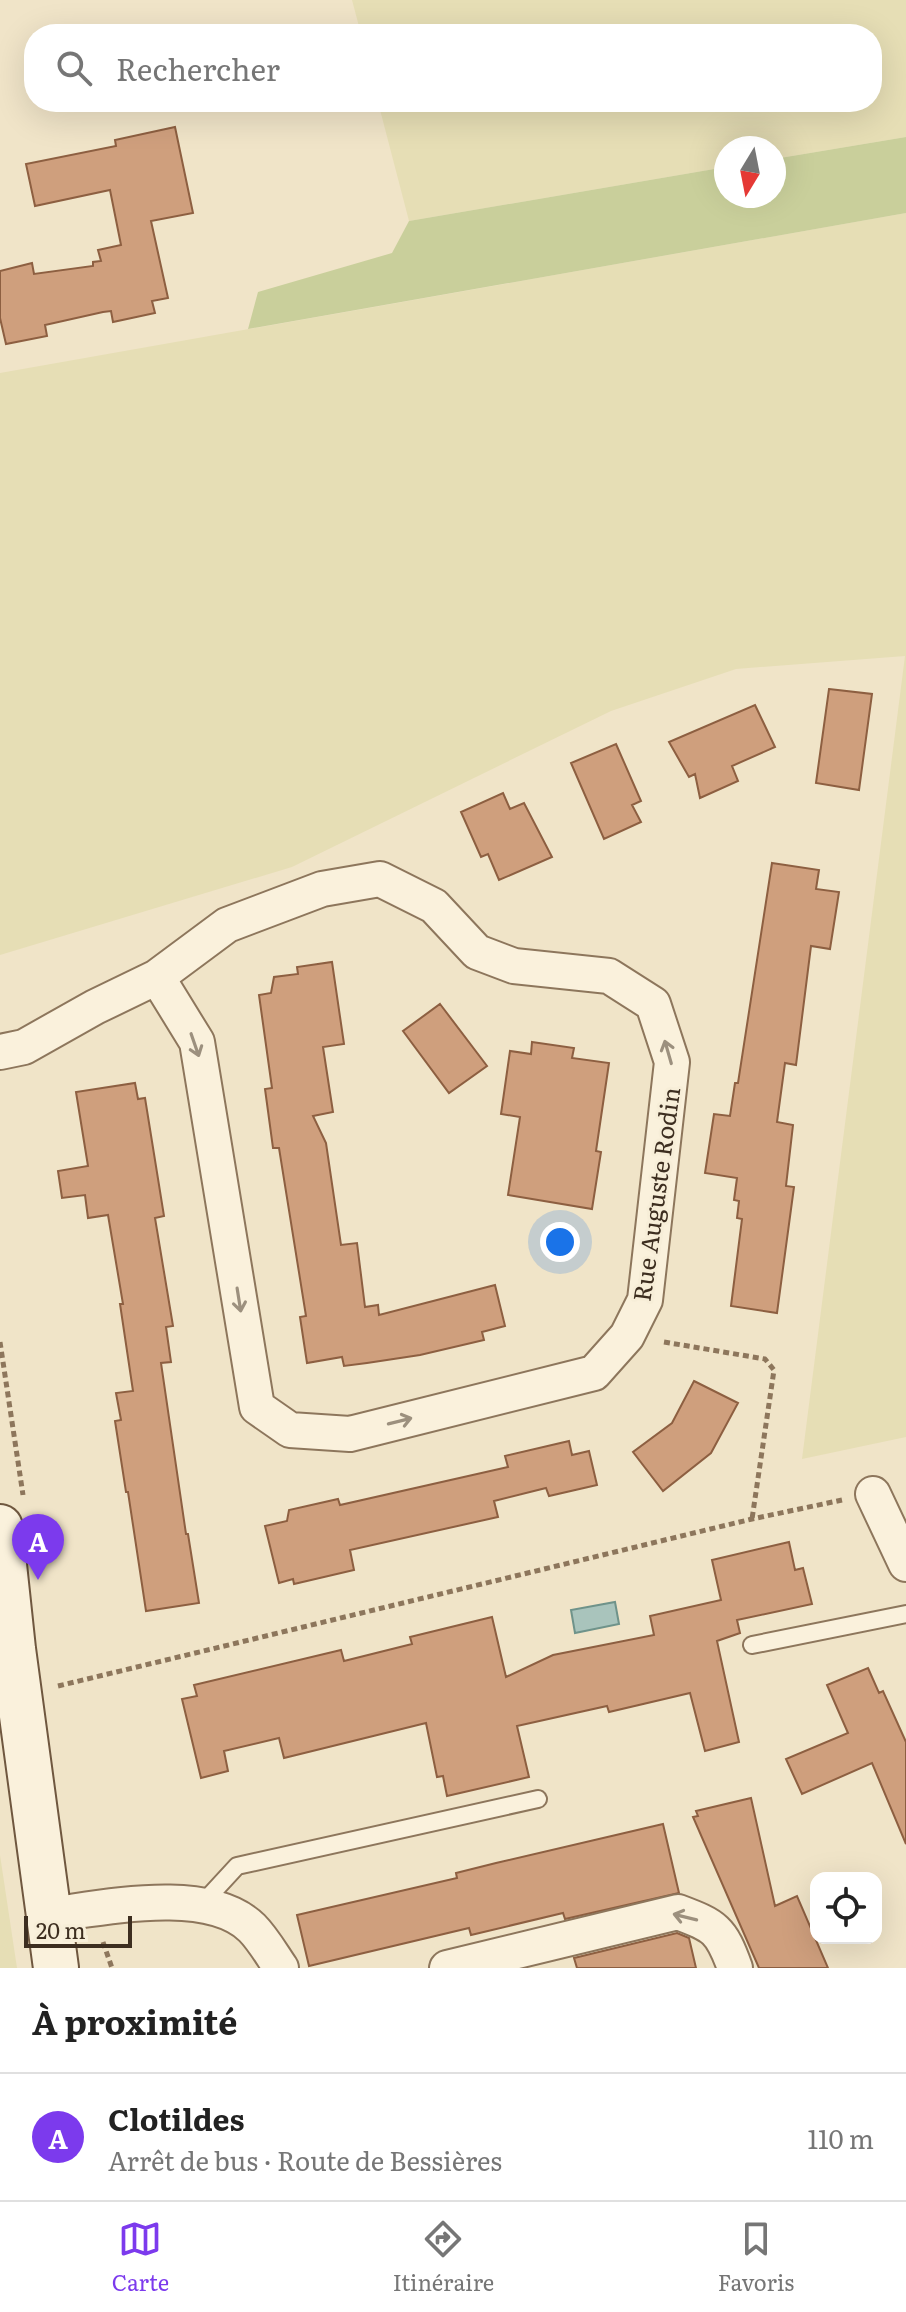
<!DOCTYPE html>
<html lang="fr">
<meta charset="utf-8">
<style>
:root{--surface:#fff;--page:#f6f6f6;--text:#222;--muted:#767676;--line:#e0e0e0;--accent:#7c3aed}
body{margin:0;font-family:Literata,serif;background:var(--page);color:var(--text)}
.controls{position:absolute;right:24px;bottom:24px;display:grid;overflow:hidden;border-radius:16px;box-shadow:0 8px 32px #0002}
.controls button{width:72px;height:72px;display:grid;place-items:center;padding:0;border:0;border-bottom:2px solid var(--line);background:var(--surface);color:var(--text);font:40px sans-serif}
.compass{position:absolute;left:714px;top:136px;width:72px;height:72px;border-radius:50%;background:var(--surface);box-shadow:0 8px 32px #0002;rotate:190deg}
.scale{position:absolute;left:24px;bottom:20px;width:108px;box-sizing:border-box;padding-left:8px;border:4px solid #3d2e20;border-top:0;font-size:22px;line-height:28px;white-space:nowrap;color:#3d2e20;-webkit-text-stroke:6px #f7eed8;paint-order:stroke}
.you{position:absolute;left:560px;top:1242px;width:28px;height:28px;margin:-20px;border:6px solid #fff;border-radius:50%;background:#1a73e8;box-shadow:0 0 0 12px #1a73e833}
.badge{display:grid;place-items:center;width:52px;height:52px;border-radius:50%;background:var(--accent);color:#fff;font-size:26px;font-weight:700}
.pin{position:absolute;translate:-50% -66px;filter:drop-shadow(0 2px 4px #0008)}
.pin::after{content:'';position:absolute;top:42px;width:28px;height:24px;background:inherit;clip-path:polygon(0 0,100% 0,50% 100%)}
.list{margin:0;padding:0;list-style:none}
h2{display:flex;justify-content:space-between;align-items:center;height:104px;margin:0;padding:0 32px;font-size:34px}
h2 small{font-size:26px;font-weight:400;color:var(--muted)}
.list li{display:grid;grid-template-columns:52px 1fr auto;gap:24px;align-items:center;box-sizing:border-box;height:128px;padding:0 32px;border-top:2px solid var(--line)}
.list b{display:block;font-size:30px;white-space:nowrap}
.list p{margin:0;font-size:26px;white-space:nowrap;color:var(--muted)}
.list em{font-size:26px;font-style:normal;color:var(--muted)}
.icon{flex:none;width:44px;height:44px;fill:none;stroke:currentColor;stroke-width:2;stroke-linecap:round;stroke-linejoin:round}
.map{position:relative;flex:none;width:906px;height:1968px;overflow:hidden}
.search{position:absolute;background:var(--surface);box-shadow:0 8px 32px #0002;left:24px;right:24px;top:24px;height:88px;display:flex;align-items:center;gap:20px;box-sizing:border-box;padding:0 28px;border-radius:32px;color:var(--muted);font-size:30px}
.sheet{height:232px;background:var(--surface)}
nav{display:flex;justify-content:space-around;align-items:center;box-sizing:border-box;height:112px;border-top:2px solid var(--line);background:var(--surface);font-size:22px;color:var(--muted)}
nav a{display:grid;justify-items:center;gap:4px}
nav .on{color:var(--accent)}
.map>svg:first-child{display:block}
.farmland{fill:#e6deb5}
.green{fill:#c9cf9b}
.water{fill:#a9c4bc;stroke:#6f938a;stroke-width:2}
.building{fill:#cf9f7d;stroke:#8d5f41;stroke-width:2}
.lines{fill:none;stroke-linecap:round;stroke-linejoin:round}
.service-casing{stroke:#8d765c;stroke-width:20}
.minor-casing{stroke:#8d765c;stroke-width:38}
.secondary-casing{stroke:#6f573f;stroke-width:48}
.path{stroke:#8d765c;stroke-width:5;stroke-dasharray:6 4;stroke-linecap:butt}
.service{stroke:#faf1dc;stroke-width:16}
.minor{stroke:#faf1dc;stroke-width:34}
.secondary{stroke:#faf1dc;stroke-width:44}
.oneway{stroke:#9c907e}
.labels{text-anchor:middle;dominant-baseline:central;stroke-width:6;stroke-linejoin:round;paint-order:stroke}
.street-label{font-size:24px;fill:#3d2e20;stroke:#f7eed8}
</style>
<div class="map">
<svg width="906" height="1968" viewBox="0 0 906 1968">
<rect width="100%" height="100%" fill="#f0e4c8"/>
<path class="farmland" d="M352,0H906V137L774,159V148H726V167L409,221L378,102H872V34H361Z
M906,213V1437L802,1459L905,656L736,669L611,711L292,867L0,955V373Z
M0,1855L17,1968H0Z"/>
<path class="green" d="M906,137V213L248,329L258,292L392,253L409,221L726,167V196H774V159Z"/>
<path class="water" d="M615,1602L619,1624L575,1633L571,1610Z"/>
<path class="building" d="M175,127L193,213L151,221L168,298L152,301L155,313L113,322L111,311L103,312L45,325L47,336L6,344L0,318V271L32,263L34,274L93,266V262L101,261L98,250L121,245L110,190L35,206L26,164L116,146L115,140Z
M829,689L872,694L859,790L816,783Z
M755,705L775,747L732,766L738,781L700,798L695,774L689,777L669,742Z
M616,744L641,801L632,805L641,822L604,839L571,763Z
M503,793L510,809L524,803L552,857L499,880L488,854L481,857L461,812Z
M772,863L819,870L816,889L839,892L830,949L811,946L796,1065L785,1063L777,1122L793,1125L786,1186L794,1187L777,1313L731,1306L742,1219L737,1218L739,1201L734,1200L737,1178L705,1173L714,1114L730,1116L735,1083H738Z
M332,962L344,1044L323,1047L333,1112L313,1116L326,1143L341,1245L357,1243L365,1307L378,1305L379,1315L495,1285L505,1326L482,1332L484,1340L420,1355L367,1363L344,1366L342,1357L307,1363L300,1317L306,1316L279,1148H273L265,1089L272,1088L259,995L271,993L274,977L298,974L297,967Z
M440,1004L487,1066L449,1093L403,1031Z
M532,1042L574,1048L572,1058L609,1063L596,1151L601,1152L592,1209L508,1195L520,1117L501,1114L510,1051L531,1054Z
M135,1083L138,1099L145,1098L164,1216L155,1218L173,1326L166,1327L171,1362L161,1363L186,1534H188L199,1603L146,1611L128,1492H126L115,1421L121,1420L116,1393L133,1391L120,1304H123L108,1215L88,1218L85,1195L62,1198L58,1171L88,1166L76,1092Z
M694,1381L738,1403L711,1453L663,1491L633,1452L672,1423Z
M569,1441L572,1455L589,1451L597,1485L549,1496L546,1488L494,1501L498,1517L350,1550L354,1570L294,1584L293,1579L279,1583L265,1526L287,1521L289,1510L338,1499L340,1505L508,1467L505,1456Z
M789,1542L795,1570L803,1568L812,1604L737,1620L740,1633L717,1641L739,1742L705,1751L690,1693L609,1712L607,1706L517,1726L529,1777L447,1796L443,1776L437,1777L426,1723L284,1758L279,1738L224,1751L228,1771L201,1778L182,1699L197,1696L194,1685L341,1650L344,1661L412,1644L410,1637L492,1617L506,1677L553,1655L654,1635L650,1616L721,1600L712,1560Z
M868,1668L879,1693L883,1691L906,1742V1844L872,1763L802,1794L786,1759L848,1733L827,1685Z
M751,1798L775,1906L797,1896L828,1968H759L693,1817L698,1816L696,1811Z
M663,1824L679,1893L565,1919L563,1913L471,1935L469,1928L309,1966L297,1915L457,1878L456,1873L496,1863Z
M677,1933L689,1938L696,1968H577L574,1958Z"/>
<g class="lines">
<g class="service-casing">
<path id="service" d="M752,1645L906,1614
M202,1904L237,1866L538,1799"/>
</g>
<g class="minor-casing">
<path id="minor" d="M0,1052L24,1047L95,1007L157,977L227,925L322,889L380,879L434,906L477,952L514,966L609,976L653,1004L672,1062L645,1300L627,1336L594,1373L350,1434L290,1430L257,1407L197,1042L157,977
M873,1494L906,1564
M48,1915C104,1908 208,1885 252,1928C263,1939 272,1955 281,1968
M447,1968L678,1912C715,1926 721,1929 735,1968"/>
</g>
<g class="secondary-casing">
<path id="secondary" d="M0,1527L13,1649L56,1968"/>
</g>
<path class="path" d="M0,1342L23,1495
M664,1342L765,1359L774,1370L752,1519
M58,1686L752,1519L842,1500
M103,1942L112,1968"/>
<use href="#service" class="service"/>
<use href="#minor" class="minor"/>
<use href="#secondary" class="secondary"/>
</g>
<defs><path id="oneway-shaft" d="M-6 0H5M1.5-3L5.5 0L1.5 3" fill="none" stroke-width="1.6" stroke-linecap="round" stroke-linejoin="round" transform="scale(2)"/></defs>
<g class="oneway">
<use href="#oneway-shaft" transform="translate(195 1045) rotate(71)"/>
<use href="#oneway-shaft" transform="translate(668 1052) rotate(-106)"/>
<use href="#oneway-shaft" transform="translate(239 1300) rotate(81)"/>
<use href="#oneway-shaft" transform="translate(400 1421) rotate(-14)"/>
<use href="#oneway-shaft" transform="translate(685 1917) rotate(-166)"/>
</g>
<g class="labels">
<g class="street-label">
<text transform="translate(655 1194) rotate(-82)">Rue Auguste Rodin</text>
</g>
</g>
</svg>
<div class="controls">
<button><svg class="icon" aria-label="locate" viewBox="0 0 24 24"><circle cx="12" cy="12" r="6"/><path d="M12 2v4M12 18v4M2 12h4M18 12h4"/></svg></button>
</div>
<svg class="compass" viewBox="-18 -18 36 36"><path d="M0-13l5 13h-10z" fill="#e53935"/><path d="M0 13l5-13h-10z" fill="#767676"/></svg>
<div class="scale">20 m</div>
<div class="you"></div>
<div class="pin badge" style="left:38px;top:1580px">A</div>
<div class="search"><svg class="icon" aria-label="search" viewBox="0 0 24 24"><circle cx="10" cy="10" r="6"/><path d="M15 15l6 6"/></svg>Rechercher</div>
</div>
<section class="sheet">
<h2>À proximité<small></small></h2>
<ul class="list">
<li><span class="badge">A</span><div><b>Clotildes</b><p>Arrêt de bus · Route de Bessières</p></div><em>110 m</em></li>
</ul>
</section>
<nav>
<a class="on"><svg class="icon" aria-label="map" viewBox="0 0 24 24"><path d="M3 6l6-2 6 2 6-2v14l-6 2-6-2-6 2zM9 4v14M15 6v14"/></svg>Carte</a>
<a><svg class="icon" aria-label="directions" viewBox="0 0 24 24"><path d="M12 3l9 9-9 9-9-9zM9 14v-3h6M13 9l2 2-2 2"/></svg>Itinéraire</a>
<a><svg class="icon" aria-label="saved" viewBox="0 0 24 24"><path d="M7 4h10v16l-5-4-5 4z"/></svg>Favoris</a>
</nav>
